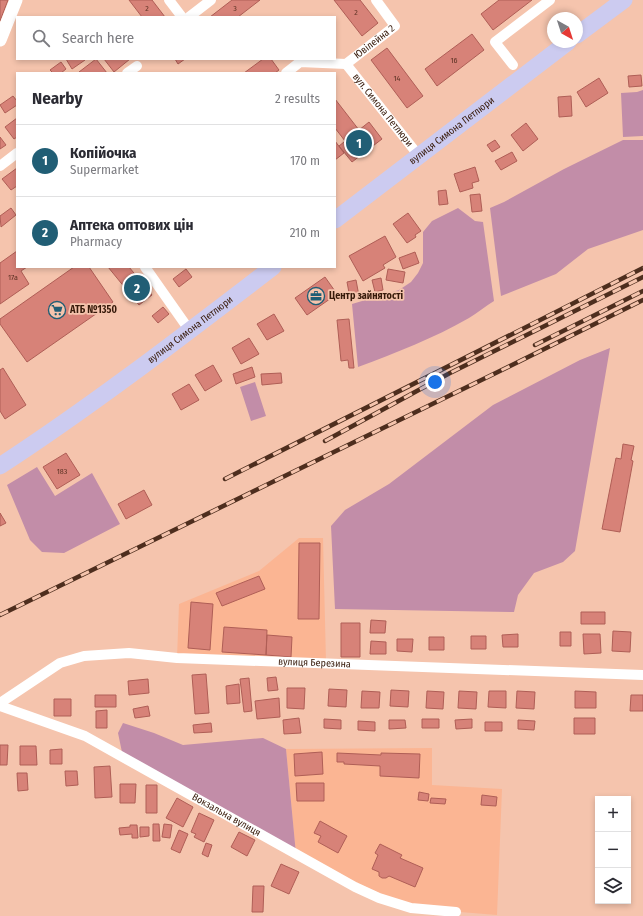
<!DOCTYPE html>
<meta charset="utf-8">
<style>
:root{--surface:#fff;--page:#f2f2f3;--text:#2b2b33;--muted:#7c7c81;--line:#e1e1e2;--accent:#215e75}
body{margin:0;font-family:"Fira Sans Condensed",sans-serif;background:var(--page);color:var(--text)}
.controls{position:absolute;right:12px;bottom:12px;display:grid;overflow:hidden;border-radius:0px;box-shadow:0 2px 6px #0003}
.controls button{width:36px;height:36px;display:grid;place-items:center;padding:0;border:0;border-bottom:1px solid var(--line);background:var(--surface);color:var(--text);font:20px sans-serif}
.compass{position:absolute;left:547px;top:12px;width:36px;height:36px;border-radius:50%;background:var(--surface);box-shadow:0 2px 6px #0003;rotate:141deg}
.you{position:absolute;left:435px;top:382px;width:14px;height:14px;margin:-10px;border:3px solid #fff;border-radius:50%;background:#1a73e8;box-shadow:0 0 0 6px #1a73e833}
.badge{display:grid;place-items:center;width:26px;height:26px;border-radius:50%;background:var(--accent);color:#fff;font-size:13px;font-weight:700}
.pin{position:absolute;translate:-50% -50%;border:2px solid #fff;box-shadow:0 1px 4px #0006}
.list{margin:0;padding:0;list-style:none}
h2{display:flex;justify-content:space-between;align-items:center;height:52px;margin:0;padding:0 16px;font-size:17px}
h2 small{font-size:13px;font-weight:400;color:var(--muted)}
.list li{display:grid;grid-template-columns:26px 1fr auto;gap:12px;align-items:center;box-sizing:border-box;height:72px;padding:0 16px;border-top:1px solid var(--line)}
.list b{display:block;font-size:15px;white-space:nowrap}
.list p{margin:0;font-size:13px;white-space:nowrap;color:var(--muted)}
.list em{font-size:13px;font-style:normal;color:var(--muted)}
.icon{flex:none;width:22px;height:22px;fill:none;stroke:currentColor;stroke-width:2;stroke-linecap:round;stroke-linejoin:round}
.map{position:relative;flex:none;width:643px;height:916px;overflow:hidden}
.search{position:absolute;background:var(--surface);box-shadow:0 2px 6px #0003;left:16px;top:16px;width:320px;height:44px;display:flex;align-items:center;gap:10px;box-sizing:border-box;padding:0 14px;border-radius:0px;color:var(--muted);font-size:15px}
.panel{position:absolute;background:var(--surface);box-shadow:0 2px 6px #0003;left:16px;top:72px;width:320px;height:196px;border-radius:0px}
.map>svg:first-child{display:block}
.built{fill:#fbb593}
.green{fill:#c28da8}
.building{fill:#d78278;stroke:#af5e56}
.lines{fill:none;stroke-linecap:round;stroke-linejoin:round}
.minor{stroke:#fff;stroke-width:10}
.tertiary{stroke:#fff;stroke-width:13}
.trunk{stroke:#cccbf0;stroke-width:17}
.rail-casing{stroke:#4e2e1e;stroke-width:4.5}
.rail{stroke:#f5c4ad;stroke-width:3;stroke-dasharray:9;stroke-linecap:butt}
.labels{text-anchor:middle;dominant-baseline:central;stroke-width:3.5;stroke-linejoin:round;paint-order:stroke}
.number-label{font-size:8px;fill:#5f3426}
.street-label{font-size:10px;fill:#371a0a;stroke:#f5c4ad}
.poi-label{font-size:10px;font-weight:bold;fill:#371a0a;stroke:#f5c4ad;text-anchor:start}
</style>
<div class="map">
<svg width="643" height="916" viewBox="0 0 643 916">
<rect width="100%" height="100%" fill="#f5c4ad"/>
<path class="built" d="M299,538H323L326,662L177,658L179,604L259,571Z
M432,748V785L502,789L497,915L411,908L296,854L286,749Z"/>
<path class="green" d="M643,90V136L623,137L621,93L637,92Z
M623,140H643V230L588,249L556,274L501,296L490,208L504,202L564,169Z
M458,208L475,221L483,222L494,301C486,306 477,313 469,318C434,338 396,353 358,367L352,304L399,290L411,282L418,273L423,263V232L432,221Z
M610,348L575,551L563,562L534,573L518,595L514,612L335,609L331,526L345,510L389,484L493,405L580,360Z
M255,382L266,416L251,421L240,387Z
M37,467L55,496L92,473L120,524L64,553L42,552L30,540L7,485Z
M123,723L154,733L183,745L263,738L286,749L296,854L123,757L118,733Z"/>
<path class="building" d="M0,0H8L0,21Z
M129,0H152L165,17H142Z
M232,0H260L238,17H210Z
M334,0H360L378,23L362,36Z
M499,0H532L493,30L481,14Z
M472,34L484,50L437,86L425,69Z
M387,48L423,96L407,108L371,60Z
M66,59H84L85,60L72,69Z
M96,59L107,73H80L79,72Z
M104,59H130L114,72Z
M175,59H185L178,64Z
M263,59H271L279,70L275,73H244Z
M61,62L66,69L61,73H53L50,70Z
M641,75L642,86L629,87L628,76Z
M599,78L608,93L586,107L577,92Z
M13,96L17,101V105L5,113L0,105Z
M571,96L572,116L559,117L558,97Z
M335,99L359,130L345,141L335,128Z
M17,118V137L14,139L5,127Z
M369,122L382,139L352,162L339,146Z
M526,123L538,139L523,151L511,135Z
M0,137L6,145L0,149Z
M495,140L500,147L492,152L487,145Z
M335,141L344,153L335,160Z
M512,152L517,161L501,170L495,161Z
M475,167L479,181L472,183L473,188L460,192L454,174Z
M17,168V186L11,190L2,179Z
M446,190L448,204L439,205L438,191Z
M480,194L482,211L472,212L470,195Z
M11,208L16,215L1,227L0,216Z
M408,213L421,231L415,235L416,237L407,243L393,224Z
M385,236L396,257L383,265L385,268L363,281L349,256Z
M17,251V267H27L21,271L29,284L0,304V263Z
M415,252L419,263L403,269L399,258Z
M74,267H89L113,302L27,362L0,324V319Z
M108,267H129L152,295L139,305Z
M186,269L192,277L179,287L173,279Z
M388,269L405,272L403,283L386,280Z
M325,277L337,294L307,315L295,298Z
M381,278L383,290L375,292L372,280Z
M356,280L359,296L350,298L347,282Z
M163,307L169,314L158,323L152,316Z
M274,314L284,331L267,340L257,324Z
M349,319L354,368H349L348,360L341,361L337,320Z
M249,338L259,354L241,364L232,348Z
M213,365L222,381L205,391L195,375Z
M252,367L255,377L236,384L233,374Z
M3,368L26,405L5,419L0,411V370Z
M281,373L282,383L262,385L261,374Z
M189,384L199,400L181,410L172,394Z
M623,444L634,446L631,460L633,461L620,532L602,529L616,458L621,459Z
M66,453L80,475L57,489L43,467Z
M144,490L152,505L126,519L118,504Z
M0,513L6,523L0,526Z
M299,543H320L319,619H298Z
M259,576L265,589L222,606L216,593Z
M191,602L213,604L210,650L188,648Z
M581,612H605V624H581Z
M371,620L386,621L385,633H370Z
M341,623H360V657H341Z
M224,627L267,630L266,655L222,652Z
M613,631L631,632L630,652L612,651Z
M560,632H571V646H560Z
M518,634V647H503L502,635Z
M583,634H600L601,653L584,654Z
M267,635L292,637L291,657L266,655Z
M471,636H486V649H471Z
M429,637H444V650H429Z
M397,639H413L412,652L397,651Z
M371,641L386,642V654H370Z
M206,674L209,713L195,714L192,675Z
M276,677L278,690L268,691L267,678Z
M249,678L252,711L244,712L240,679Z
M148,679L149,693L129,695L128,681Z
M239,684L240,703L227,704L226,686Z
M287,688H305L304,709L287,708Z
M329,689L347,690L346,707L328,706Z
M391,690L409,691L408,707L390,706Z
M362,691L380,692L379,708H361Z
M427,691L444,692L443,709L426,708Z
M459,691L477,692L476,709L458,708Z
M489,691H506V708L488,707Z
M517,691L535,692L534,709L516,708Z
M575,691L596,692V708H575Z
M95,695H116V707H95Z
M631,695H643V711H630Z
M279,698L280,717L257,719L255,701Z
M54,699H71V716H54Z
M148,706L150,716L135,718L133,709Z
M107,710V728H96V711Z
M299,718L301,733L284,734L283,720Z
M574,718H595V734H574Z
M324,719L341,720V729L324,728Z
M422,719H439V728H422Z
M472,719V728L456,729L455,720Z
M389,720H405L406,728L389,729Z
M518,720L535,721L534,730L518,729Z
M358,721L375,722V731L358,730Z
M485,722H502V731H485Z
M211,723L212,732L194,733L193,725Z
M0,745H8L7,765H0Z
M20,746H36L37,765H20Z
M62,749V764H50V750Z
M322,752L323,774L295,776L294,754Z
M337,753L381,755V753L420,754L419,778L380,776V766L344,764V762H337Z
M110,766L112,797L95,798L94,767Z
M65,771H77L78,785L66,786Z
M17,773H27L28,790L18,791Z
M296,783H324V801H297Z
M120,784H136L135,803H120Z
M146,785H157V813H146Z
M419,792L429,794L428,801L418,800Z
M482,795L497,797L496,806L481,805Z
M177,798L193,807L183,827L166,818Z
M431,798L446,799L445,804L430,803Z
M199,813L214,820L204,842L194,837L196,834L191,832Z
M320,821L347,836L338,853L318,842L321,836L314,833Z
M153,824H159L160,841H153Z
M164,824L172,825L170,838L162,837Z
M130,825H137L138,838H132V834L120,835L119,828L130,827Z
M140,827H149V836L140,837Z
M179,830L188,834L180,853L171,849Z
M239,832L255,840L247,856L231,847Z
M206,843L212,845L208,857L202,854Z
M380,844L402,855L400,858L423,868L415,887L389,876L386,878H382L379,876V872L372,869L378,855L375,853Z
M281,864L299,872L289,894L271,886Z
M253,886H264L263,912H252Z"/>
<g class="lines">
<g class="minor">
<path d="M169,0L182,17"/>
<path d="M189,17L211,0"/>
<path id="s1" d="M346,64L419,156"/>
<path id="s2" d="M346,64L395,26L376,0"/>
<path d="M513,65L495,42L550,0"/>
<path d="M127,73L137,66"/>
<path d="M286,73L300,62L346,64"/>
<path d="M0,166L17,153"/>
<path d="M145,267L190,331"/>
<path id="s3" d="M0,703L60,663L84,656L129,653L177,658L643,675"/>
<path id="s4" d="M0,706L85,736L355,887L379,898L411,908L456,912"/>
</g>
<path class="tertiary" d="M0,40L16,0"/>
<g class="trunk">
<path d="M577,35L624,0"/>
<path id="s5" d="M335,220L568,42"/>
<path id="s6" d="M0,466C95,404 184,335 273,267"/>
</g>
<g class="rail-casing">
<path id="rail" d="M535,345L643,291
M325,441L450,373L643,277
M225,479L643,268
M0,615L506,368L643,300"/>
</g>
<use href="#rail" class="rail"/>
</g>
<defs>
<g id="office-ring" transform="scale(0.9)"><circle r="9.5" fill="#f5c4ad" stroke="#215e75" stroke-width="1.5"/><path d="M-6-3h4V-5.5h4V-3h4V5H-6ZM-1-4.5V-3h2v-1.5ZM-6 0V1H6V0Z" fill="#215e75"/></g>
<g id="supermarket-ring" transform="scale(0.9)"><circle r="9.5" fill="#f5c4ad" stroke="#215e75" stroke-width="1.5"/><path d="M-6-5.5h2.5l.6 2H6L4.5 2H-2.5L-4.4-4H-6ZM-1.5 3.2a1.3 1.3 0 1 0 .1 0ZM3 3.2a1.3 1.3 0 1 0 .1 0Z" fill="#215e75"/></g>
</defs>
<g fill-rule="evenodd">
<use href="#office-ring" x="316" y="296"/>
<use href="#supermarket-ring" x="57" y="310"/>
</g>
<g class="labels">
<g class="number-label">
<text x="147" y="8">2</text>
<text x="235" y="8">3</text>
<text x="356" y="12">2</text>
<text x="454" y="60">16</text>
<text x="397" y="78">14</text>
<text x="13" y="277">17а</text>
<text x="62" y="471">183</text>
</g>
<g class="street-label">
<text stroke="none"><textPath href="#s2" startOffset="36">Ювілейна 2</textPath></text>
<text stroke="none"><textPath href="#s1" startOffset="59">вул. Симона Петлюри</textPath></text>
<text stroke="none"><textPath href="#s5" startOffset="147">вулиця Симона Петлюри</textPath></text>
<text stroke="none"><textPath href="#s6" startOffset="234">вулиця Симона Петлюри</textPath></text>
<text stroke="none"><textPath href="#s3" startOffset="328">вулиця Березина</textPath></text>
<text stroke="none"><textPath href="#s4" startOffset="252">Вокзальна вулиця</textPath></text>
</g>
<g class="poi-label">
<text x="329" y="296">Центр зайнятості</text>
<text x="70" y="310">АТБ №1350</text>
</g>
</g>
</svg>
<div class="controls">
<button>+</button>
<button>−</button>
<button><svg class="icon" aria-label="layers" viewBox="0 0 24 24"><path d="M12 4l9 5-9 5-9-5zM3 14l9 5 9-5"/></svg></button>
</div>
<svg class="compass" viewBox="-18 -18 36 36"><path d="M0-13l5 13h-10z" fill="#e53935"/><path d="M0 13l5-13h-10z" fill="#7c7c81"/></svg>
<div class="you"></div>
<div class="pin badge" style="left:359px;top:143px">1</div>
<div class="pin badge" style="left:137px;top:288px">2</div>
<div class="search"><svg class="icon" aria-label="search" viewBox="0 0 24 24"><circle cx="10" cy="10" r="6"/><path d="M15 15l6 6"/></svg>Search here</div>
<section class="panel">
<h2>Nearby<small>2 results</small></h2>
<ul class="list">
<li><span class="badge">1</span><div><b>Копійочка</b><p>Supermarket</p></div><em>170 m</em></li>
<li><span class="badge">2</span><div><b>Аптека оптових цін</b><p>Pharmacy</p></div><em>210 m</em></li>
</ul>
</section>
</div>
